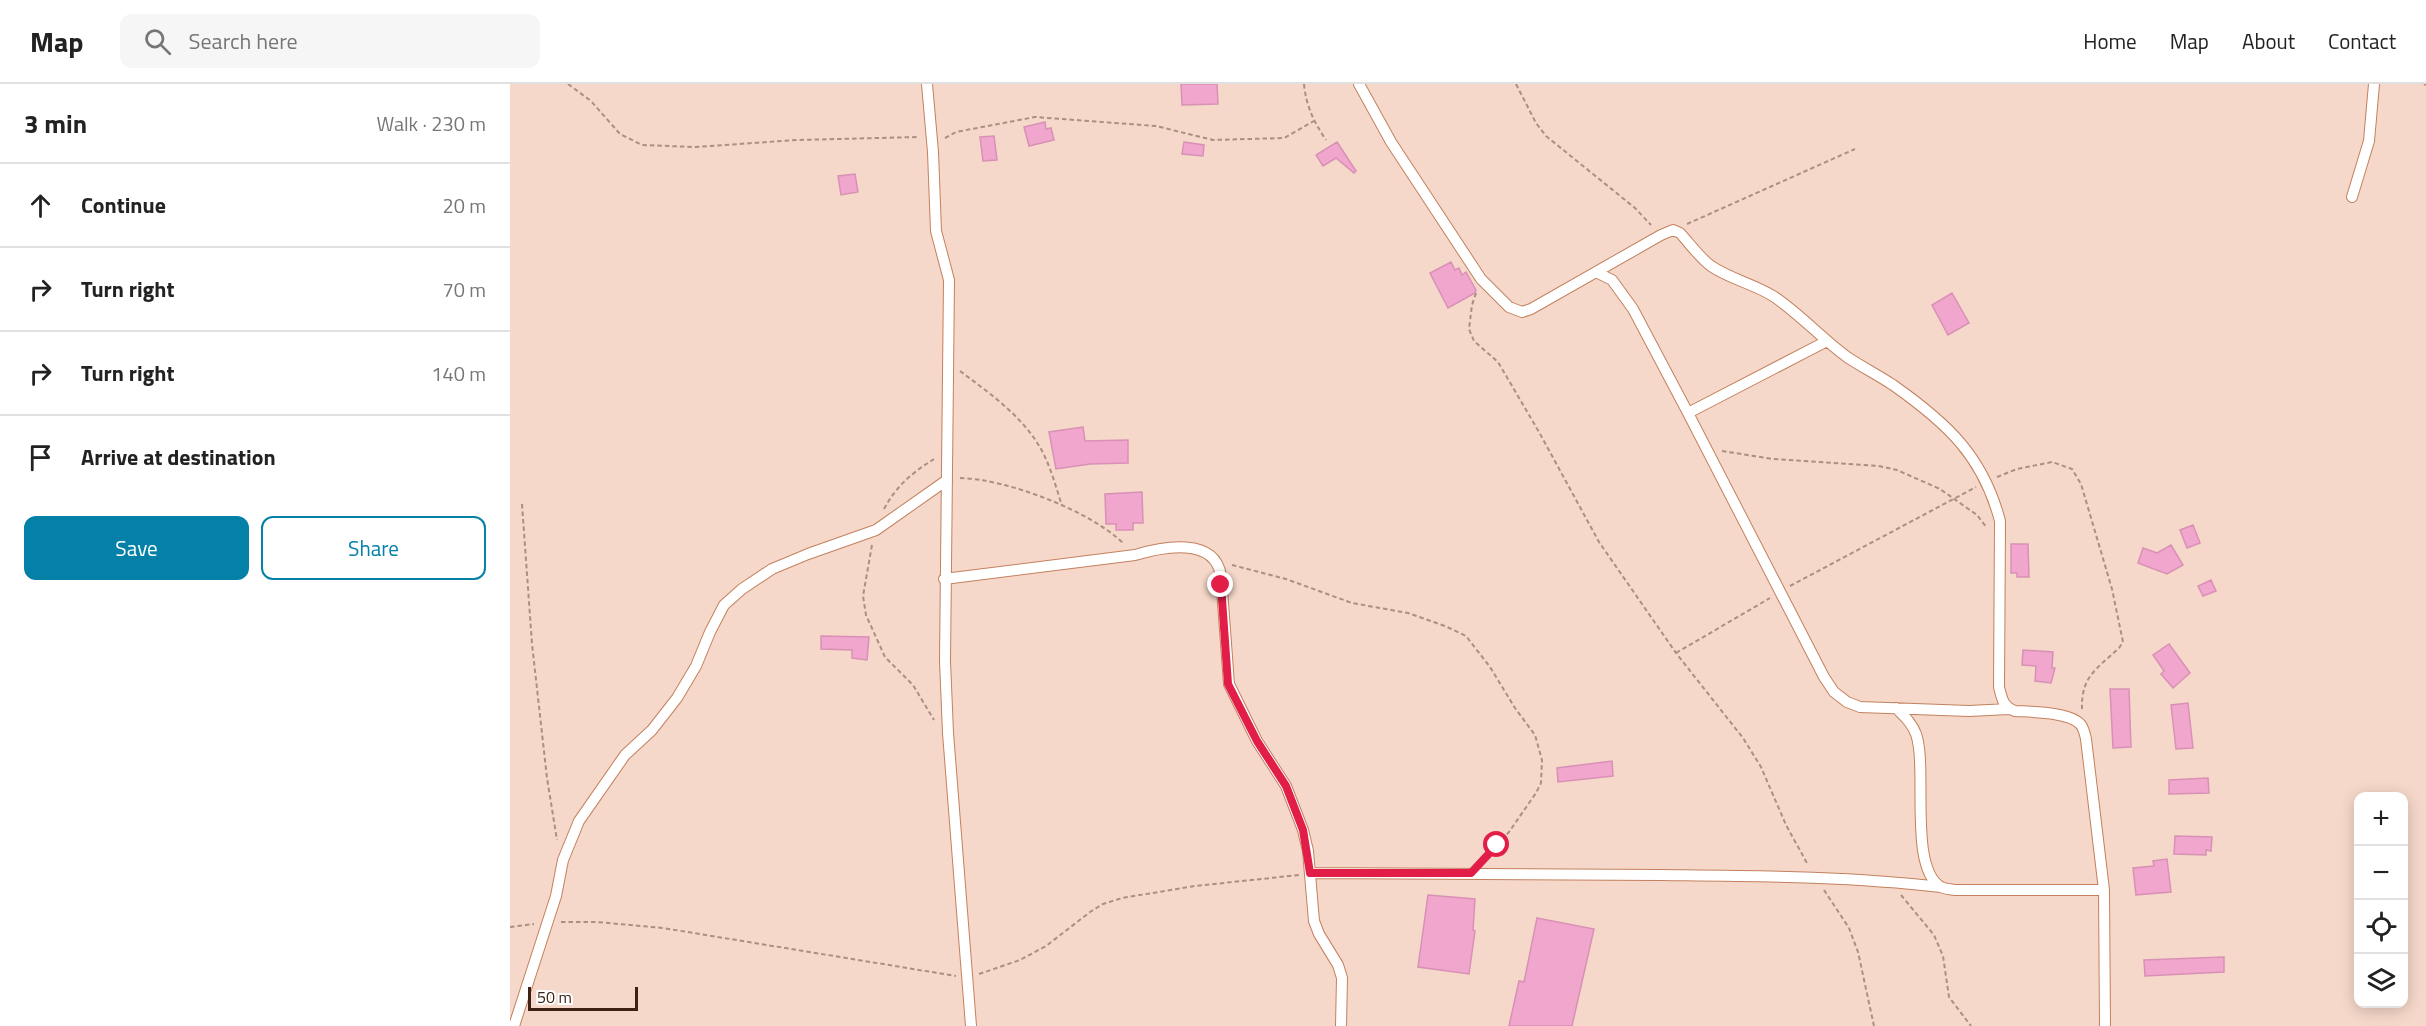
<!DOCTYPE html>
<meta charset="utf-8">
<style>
:root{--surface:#fff;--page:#f6f6f6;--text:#222;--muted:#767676;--line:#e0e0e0;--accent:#0580a6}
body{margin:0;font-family:"Titillium Web",sans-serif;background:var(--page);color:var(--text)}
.controls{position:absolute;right:18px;bottom:18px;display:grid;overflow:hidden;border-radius:12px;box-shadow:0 3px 15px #0003}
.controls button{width:54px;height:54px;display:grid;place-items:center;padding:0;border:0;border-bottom:2px solid var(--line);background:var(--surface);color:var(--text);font:30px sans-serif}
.scale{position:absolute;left:18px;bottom:15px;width:110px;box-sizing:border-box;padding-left:6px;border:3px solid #3d2214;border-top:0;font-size:16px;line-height:21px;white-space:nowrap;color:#3d2214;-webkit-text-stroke:4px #fff;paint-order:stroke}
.stop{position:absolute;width:18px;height:18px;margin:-14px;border:4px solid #e11d48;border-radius:50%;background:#fff}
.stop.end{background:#e11d48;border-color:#fff;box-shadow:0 2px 6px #0008}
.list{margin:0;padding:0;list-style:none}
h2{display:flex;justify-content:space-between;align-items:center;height:78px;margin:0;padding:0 24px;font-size:26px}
h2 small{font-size:20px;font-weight:400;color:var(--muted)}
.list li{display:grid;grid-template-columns:39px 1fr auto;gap:18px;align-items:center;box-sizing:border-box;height:84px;padding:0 24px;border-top:2px solid var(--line)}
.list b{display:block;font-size:22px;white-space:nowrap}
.list em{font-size:20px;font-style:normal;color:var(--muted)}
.actions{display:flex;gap:12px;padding:18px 24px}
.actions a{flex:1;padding:14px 0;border:2px solid var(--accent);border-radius:12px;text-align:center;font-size:21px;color:var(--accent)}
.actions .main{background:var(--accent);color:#fff}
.icon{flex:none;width:33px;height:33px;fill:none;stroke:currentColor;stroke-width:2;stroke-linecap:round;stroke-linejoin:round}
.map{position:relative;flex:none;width:1916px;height:942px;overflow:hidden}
header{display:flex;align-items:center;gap:36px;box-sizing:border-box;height:84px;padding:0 30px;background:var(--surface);border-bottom:2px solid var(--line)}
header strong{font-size:28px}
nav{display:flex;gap:33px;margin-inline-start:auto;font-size:21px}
.search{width:420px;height:54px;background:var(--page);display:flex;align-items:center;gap:15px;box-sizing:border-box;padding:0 21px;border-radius:12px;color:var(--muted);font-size:22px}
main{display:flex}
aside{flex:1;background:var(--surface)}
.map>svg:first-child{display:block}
.building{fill:#f1a6cd;stroke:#d891b5;stroke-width:1.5}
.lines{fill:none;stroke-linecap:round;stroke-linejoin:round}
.street-casing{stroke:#c3805e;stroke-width:12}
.path{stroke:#ab8f80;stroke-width:2;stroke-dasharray:4.5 3;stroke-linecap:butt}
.street{stroke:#fff;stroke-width:10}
.route{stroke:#e11d48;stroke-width:8}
</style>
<header>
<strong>Map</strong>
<div class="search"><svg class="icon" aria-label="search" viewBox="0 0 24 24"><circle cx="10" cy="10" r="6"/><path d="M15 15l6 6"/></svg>Search here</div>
<nav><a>Home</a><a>Map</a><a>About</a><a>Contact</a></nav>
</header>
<main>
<aside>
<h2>3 min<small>Walk · 230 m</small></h2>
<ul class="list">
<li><svg class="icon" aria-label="ahead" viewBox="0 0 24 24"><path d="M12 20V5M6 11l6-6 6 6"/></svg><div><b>Continue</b></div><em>20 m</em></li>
<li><svg class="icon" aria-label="right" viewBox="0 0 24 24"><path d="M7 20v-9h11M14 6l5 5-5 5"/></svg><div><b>Turn right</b></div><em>70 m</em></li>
<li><svg class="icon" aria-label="right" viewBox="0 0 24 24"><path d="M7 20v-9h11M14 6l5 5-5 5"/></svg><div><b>Turn right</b></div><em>140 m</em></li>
<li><svg class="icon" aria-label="arrive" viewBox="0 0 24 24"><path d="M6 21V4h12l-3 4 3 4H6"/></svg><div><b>Arrive at destination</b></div></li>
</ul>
<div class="actions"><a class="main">Save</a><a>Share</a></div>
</aside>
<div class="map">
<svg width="1916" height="942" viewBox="0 0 1916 942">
<rect width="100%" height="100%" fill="#f5d8c9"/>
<path class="building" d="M671,0H707L708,20L672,21Z
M535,38L536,45L541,44L544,56L519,62L514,43Z
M484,52L487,76L473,77L470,53Z
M674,58L694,61L693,72L672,70Z
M827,58L846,87L844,89L826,74L813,82L806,71Z
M345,90L348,108L331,111L328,92Z
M941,178L945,186L949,184L952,191L956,188L966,206L965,209L938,224L920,189Z
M1442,209L1459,239L1438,251L1422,221Z
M573,343L575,357L618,356V379L580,380L546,385L539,348Z
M632,408L633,439H623V446H606V440H596L595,410Z
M1683,441L1690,459L1677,464L1670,446Z
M1501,460H1518L1519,493H1507V489H1501Z
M1661,461L1673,481L1657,490L1628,479L1633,464L1647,469Z
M1701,496L1706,507L1693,512L1688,502Z
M311,552L359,553L357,576L342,574V566L311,565Z
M1659,560L1680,589L1663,604L1651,590L1654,587L1643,571Z
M1513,566L1543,568L1542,584H1545L1541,599L1525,597L1526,582L1512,581Z
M1600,605H1619L1621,663L1603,664Z
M1678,619L1683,664L1666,665L1661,621Z
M1102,677L1103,692L1048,698L1047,684Z
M1698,694L1699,709L1659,710V696Z
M1665,752L1702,753L1701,767L1696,766V771L1664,770Z
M1657,775L1661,808L1626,811L1623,784L1644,782L1643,777Z
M918,811L965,815L963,846L965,847L959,890L908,883Z
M1027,834L1084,845L1062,942H999L1009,897L1014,898Z
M1714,873V888L1635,892L1634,876Z"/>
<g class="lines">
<g class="street-casing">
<path id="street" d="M417,0L423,68L426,147L439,196L435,577L438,649L461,942
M849,0L881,58L971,195L999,223L1012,228L1021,225L1151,151L1163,146L1170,149C1180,160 1190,174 1201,182C1220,195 1244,200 1263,212C1289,229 1311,254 1337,273C1352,283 1368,291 1383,301C1437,339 1473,372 1490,437L1489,603C1492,615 1493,623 1505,627C1522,628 1561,628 1571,641C1574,645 1575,651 1576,655L1594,806L1595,942
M1842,113L1859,57L1864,0
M1086,188L1102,196L1123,225L1178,329L1314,593L1324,608L1337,618L1350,623L1459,627L1499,625
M1178,329L1317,257
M434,495L625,471C652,463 705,452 711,492L719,600L747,657L776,702L793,746L798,767L804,837L809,850L828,881L832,894L831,942
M1386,624C1394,632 1402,639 1406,650C1418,684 1398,784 1431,803C1434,805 1441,805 1445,806H1594
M800,789C917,789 1034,790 1150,791C1244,792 1338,792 1431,803
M4,942L46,812L53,776L69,737L115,671L142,646L167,614L186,582L200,548L214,521L232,505L262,485L298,470L366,446L437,396"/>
</g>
<path class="path" d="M58,0L81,17L110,50L132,61L185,63L287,56L409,53
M794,0C796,22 804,38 816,56
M1006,0L1026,39L1036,52L1125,124L1141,141
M1914,0L1916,1
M435,54L446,48L525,33L646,42L703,56L774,54L804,37
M1177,140L1345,65
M966,209L962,221L959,245L964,257L988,278L1029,348L1089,458L1166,569L1233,654L1251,683L1276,741L1298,781
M450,287C482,311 518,336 535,373C542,388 547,406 552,422
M1212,367L1263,375L1369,382L1387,386L1430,405L1467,431L1477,444
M1487,393L1507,385L1542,378L1562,385L1571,400L1602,505L1613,558L1609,564C1587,585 1571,592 1572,625
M450,394C497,395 581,427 614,460
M12,420L22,560L37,694L47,756
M374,425C387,401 402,389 424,375
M362,461L353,512L356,531L375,573L403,601L424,636
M722,481L776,495L842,519L898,529L935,542L956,552L980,583L1005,624L1025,651L1032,676L1031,699L1026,709L999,748L973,776
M1280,502L1466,403
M1166,569L1260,514
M1314,806L1339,844L1348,868L1364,942
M1391,811L1424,851L1433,872L1439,913L1461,942
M51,838H87L153,844L446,892
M0,843L24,840
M469,890L510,876L536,862L580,828L593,820L612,814L685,802L789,791"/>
<use href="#street" class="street"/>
</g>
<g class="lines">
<path class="route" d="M711,501L718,600L747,657L776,702L793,746L800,789H961L987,761"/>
</g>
</svg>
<div class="controls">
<button>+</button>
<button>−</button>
<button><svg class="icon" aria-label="locate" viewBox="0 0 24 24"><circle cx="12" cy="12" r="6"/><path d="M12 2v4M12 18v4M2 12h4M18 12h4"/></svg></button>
<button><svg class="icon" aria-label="layers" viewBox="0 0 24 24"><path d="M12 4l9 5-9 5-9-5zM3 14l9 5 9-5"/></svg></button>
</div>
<div class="scale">50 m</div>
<div class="stop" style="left:987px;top:761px"></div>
<div class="stop end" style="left:711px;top:501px"></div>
</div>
</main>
